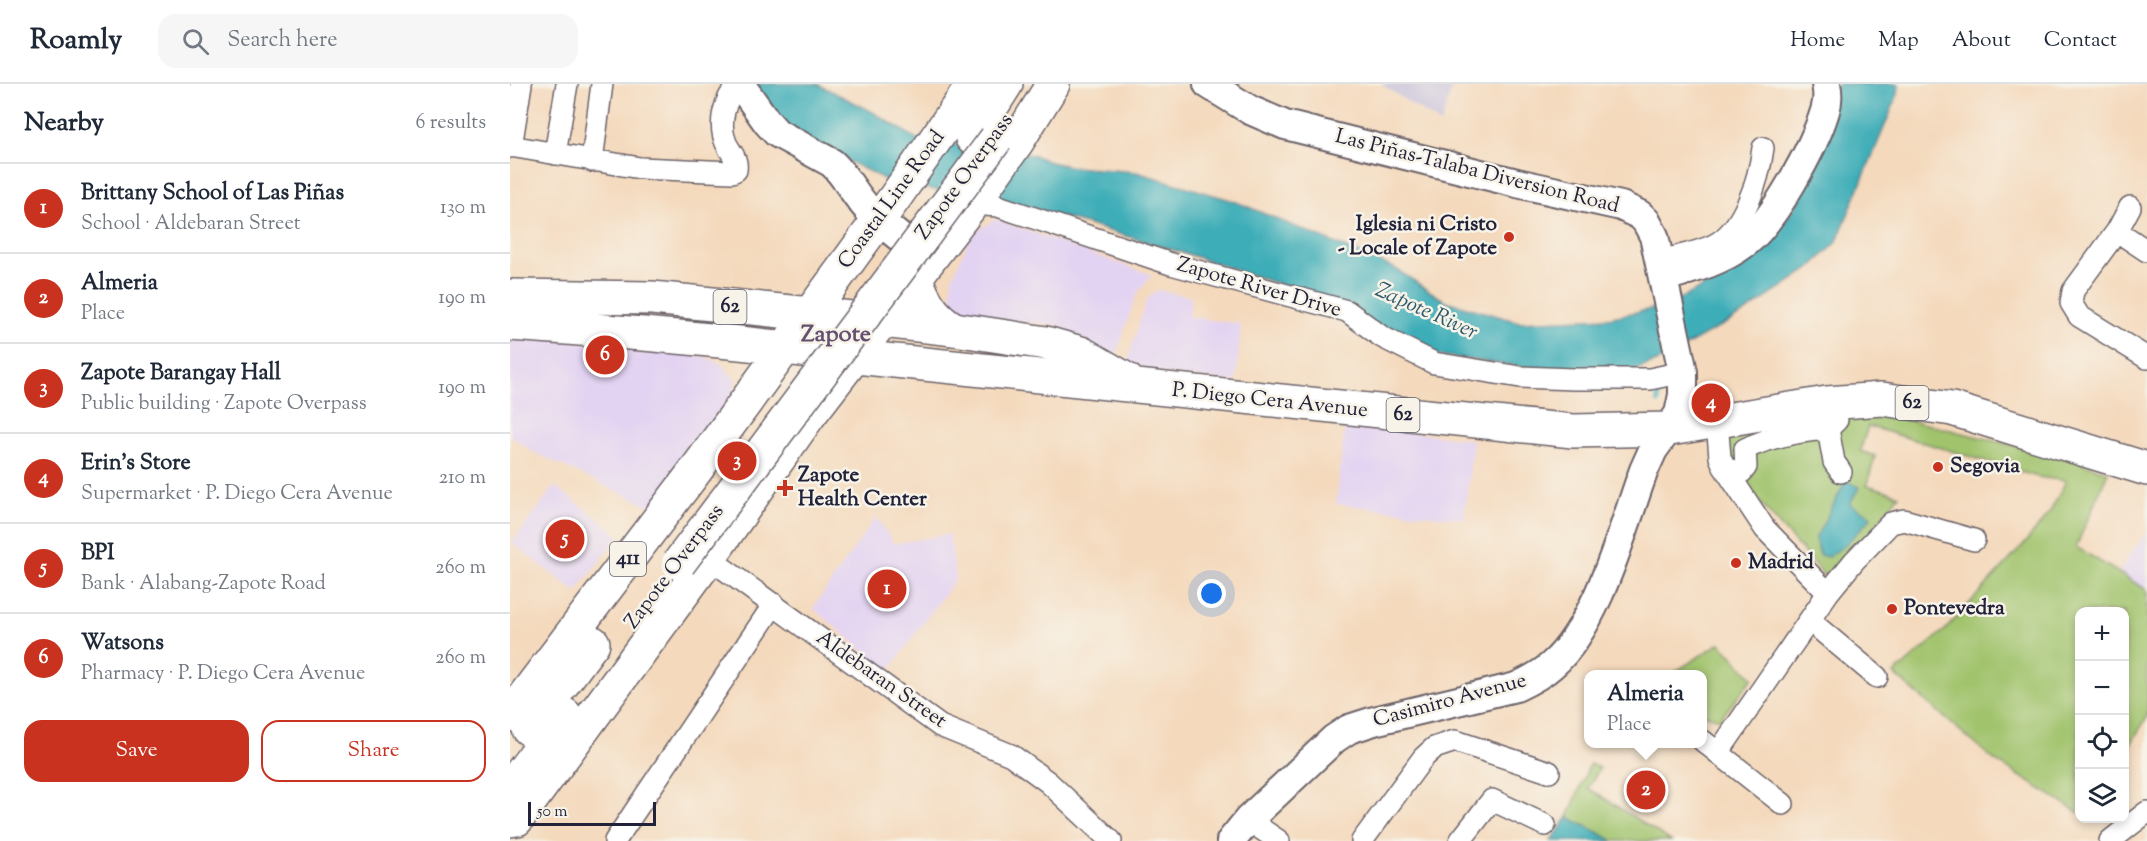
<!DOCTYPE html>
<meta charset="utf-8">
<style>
:root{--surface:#fff;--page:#f6f6f7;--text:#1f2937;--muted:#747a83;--line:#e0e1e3;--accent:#c8321e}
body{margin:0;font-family:"Sorts Mill Goudy",serif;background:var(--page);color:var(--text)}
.controls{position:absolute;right:18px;bottom:18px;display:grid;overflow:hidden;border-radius:12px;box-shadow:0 3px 9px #0003}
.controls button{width:54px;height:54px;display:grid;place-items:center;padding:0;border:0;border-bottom:2px solid var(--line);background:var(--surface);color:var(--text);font:30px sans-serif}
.scale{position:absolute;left:18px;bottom:15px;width:128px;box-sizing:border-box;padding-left:6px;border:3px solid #22223b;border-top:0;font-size:16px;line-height:21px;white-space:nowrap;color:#22223b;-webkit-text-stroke:4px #f7f3e8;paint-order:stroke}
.you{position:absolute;left:702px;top:510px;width:21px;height:21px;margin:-15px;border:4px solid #fff;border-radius:50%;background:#1a73e8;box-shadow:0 0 0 9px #1a73e833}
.badge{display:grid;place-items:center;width:39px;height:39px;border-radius:50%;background:var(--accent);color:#fff;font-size:20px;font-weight:700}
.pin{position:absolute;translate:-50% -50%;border:3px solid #fff;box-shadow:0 2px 6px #0006}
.popup{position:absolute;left:1074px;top:586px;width:123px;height:78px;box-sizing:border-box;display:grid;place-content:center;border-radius:12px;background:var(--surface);filter:drop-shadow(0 2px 4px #0005);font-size:20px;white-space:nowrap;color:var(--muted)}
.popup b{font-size:22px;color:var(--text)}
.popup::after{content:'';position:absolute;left:50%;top:100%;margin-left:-12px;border:12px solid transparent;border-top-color:var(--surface)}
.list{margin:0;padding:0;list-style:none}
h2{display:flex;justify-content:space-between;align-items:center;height:78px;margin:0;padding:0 24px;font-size:26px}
h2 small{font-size:20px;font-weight:400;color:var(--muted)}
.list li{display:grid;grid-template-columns:39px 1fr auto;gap:18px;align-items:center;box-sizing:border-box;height:90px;padding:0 24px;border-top:2px solid var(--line)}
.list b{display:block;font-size:22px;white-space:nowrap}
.list p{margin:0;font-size:20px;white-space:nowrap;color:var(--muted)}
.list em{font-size:20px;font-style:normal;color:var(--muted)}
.actions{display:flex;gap:12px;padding:18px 24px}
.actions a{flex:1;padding:14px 0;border:2px solid var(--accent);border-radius:18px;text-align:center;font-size:21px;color:var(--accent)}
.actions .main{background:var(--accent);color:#fff}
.icon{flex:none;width:33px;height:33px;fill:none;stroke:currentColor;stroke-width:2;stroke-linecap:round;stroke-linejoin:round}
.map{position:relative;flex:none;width:1637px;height:757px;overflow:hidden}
header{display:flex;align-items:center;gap:36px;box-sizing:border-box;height:84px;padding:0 30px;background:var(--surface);border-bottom:2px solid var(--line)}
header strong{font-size:28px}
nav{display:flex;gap:33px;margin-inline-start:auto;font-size:21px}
.search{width:420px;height:54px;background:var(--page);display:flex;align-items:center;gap:15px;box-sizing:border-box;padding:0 21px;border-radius:18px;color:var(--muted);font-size:22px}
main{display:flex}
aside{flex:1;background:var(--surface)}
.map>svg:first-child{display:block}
.built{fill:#e3d3f2}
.industrial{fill:#c6c0da}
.green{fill:#a0c36c;stroke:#617254;stroke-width:1.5}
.water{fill:#3dadb8;stroke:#30687a;stroke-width:1.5}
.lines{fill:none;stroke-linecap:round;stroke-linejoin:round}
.stream{stroke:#3dadb8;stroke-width:5}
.street-casing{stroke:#6c6268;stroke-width:24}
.secondary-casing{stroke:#6c6268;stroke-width:32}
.primary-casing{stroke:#6c6268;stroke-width:36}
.highway-casing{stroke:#6c6268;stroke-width:36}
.street{stroke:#fff;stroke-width:21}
.secondary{stroke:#fff;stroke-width:28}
.primary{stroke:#fff;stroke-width:33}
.highway{stroke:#fff;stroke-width:33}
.highway-bridge-casing{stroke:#6c6268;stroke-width:36;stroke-linecap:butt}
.highway-bridge{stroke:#fff;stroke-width:33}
.poi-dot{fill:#c8321e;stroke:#f7f3e8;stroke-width:2}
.labels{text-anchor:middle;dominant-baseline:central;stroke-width:5;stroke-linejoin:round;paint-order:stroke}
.shield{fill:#f7f3e8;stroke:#62616f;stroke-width:1.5}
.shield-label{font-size:20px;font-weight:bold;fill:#22223b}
.street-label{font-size:21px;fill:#22223b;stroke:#f7f3e8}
.poi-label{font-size:21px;font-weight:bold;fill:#22223b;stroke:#f7f3e8;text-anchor:start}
.water-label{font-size:22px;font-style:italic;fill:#2d5a6d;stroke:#f7f3e8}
.quarter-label{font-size:24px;font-weight:bold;fill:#64506f;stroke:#f7f3e8}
</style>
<header>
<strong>Roamly</strong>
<div class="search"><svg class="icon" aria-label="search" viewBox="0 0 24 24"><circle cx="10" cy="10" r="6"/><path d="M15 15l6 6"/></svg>Search here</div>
<nav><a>Home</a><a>Map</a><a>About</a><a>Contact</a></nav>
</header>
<main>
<aside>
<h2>Nearby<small>6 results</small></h2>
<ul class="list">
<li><span class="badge">1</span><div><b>Brittany School of Las Piñas</b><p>School · Aldebaran Street</p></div><em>130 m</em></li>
<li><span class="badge">2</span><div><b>Almeria</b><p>Place</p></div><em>190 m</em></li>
<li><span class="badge">3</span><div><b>Zapote Barangay Hall</b><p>Public building · Zapote Overpass</p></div><em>190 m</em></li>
<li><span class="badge">4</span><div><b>Erin's Store</b><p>Supermarket · P. Diego Cera Avenue</p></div><em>210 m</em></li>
<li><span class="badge">5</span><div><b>BPI</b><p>Bank · Alabang-Zapote Road</p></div><em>260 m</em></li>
<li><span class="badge">6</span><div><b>Watsons</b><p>Pharmacy · P. Diego Cera Avenue</p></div><em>260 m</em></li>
</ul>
<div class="actions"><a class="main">Save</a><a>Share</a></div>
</aside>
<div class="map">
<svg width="1637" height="757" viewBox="0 0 1637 757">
<rect width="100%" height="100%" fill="#f7f3e8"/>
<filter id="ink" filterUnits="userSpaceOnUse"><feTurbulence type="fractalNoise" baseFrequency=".0167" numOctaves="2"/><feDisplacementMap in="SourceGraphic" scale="12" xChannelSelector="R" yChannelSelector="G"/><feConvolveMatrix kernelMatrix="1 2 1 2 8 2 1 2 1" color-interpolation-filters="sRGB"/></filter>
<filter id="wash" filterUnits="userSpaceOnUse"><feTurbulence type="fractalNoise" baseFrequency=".008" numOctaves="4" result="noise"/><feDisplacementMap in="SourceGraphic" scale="24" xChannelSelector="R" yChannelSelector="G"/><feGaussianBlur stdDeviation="1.35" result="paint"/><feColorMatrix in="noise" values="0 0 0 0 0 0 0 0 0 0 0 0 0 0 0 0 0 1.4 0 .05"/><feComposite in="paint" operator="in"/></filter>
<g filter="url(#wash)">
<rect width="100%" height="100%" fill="#f4d9bc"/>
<path class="built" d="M485,135L642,191L626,211L605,274L544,240L500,238L440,230L442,194L461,151Z
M647,206L681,213L679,233L731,240L726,298L615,286L636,217Z
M0,250L193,272L211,280L226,296L223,309L142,422L137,421L23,368L0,351Z
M835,340L963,356L954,435L826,420Z
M45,402L109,451L66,508L2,459Z
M366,433L384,460L439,450L446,494L378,588L303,524Z
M1637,447V506L1609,488Z"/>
<path class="industrial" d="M871,0H943L931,40Z"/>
<path class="green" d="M1379,331L1566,377L1598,388L1566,463L1637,506V633L1615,670L1614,528H1570L1569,729L1484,676L1384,590L1435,546L1516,458L1540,428L1556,397L1528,393L1358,342L1350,367L1365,372L1357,401L1389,411L1321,499L1212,376L1211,358L1316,333Z
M1210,559L1243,594L1210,635L1193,630V590H1162Z
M1080,680L1090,684L1078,704L1161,757H1104L1058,733Z"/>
<path class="water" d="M243,0H307L361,27L408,56L523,71L540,78L563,83L626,88L724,117L884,184L935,217L1009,238L1098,234L1142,225L1176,212L1241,176L1263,155L1288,118L1307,72L1327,0H1389L1388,10L1326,159L1299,185L1234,229L1151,276L1127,285L1064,290L926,271L775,202L687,173L508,120L380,98L288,52L270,40Z
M1336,397L1349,403L1340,420L1358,430L1361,434L1335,461L1318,473L1310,471L1305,455Z
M1058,733L1104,757H1041Z"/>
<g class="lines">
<path class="stream" d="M1147,299L1148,318"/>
</g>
</g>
<g filter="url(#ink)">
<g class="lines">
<g class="street-casing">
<path id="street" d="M0,62L130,84L222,88L226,86C228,74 220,68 216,59C208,40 214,13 230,0
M1,63L11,0
M45,70L57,0
M82,77L92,0
M462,120L488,122L661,180L837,227L872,253L924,279L1010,293L1064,295H1140L1173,288
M1620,123L1607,147L1563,207L1561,219L1569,232L1637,274
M1607,147L1637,167
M1150,177C1168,172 1188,169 1204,161C1234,146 1249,95 1253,64
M1327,336L1318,345L1324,378L1331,388
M1207,338L1210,373L1214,383L1255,445L1318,509
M1214,383L1223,387L1232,388L1236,383L1235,365C1260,353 1290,347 1318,345
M199,474L430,642L501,671L538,698L601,757
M1300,537L1367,593
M1193,657L1273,720
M1208,669L1318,509L1344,477L1381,439L1394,436L1464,456
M738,736L769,757
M105,757L264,520
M852,757L913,674L924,664L945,657L1039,688
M950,757L982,716L1035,741
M1600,757L1637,728"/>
</g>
<g class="secondary-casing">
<path id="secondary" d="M230,0L257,38L267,49L322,79C336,92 344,110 357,124C375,144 398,159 419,176
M698,0L740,26L775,41L1007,99L1111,122L1130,131L1136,137L1144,152L1173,288V311L1169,330L1143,366L1134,386C1113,443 1088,541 1042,581C1031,591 1019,597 1006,603L864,637L839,645L824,655L738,736L721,757
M1154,193C1182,185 1210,178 1234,160C1264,138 1304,63 1315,27C1318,18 1318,9 1316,0"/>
</g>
<g class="primary-casing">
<path id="primary" d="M372,237L444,245L536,259L571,269L617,296
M346,273L1063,347L1160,345L1317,319L1372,315L1442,325L1637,385"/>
</g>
<g class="highway-casing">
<path id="highway" d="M462,54L496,0
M406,194C413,216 423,233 444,245
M0,212L142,214L372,237
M0,240C115,248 231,257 346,273
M0,631L183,390L386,112L464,0
M19,645L83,559
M0,704L55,631
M0,736L7,735L199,474L298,333L466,115L507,58L543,0"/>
</g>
<use href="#street" class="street"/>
<use href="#secondary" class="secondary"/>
<use href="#primary" class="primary"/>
<use href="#highway" class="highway"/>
<g class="highway-bridge-casing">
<path id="highway-bridge" d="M169,479L486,55"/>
</g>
<use href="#highway-bridge" class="highway-bridge"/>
</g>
</g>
<g class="poi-dot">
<circle cx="999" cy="153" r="6"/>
<circle cx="1428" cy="383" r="6"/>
<path d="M272 395h6v6h6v6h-6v6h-6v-6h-6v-6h6z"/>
<circle cx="1226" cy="479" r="6"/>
<circle cx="1382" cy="525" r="6"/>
</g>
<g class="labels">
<g class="shield">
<rect x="203.5" y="206" width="33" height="34" rx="4.5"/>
<rect x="1385.5" y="302" width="33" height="34" rx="4.5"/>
<rect x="876.5" y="314" width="33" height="34" rx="4.5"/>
<rect x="100" y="458" width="36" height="34" rx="4.5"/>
</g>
<g class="shield-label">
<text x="220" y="223">62</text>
<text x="1402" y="319">62</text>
<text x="893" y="331">62</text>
<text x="118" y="475">411</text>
</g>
<g class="street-label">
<text transform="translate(967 88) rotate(14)">Las Piñas-Talaba Diversion Road</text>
<text transform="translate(455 93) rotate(-54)">Zapote Overpass</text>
<text transform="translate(382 116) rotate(-54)">Coastal Line Road</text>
<text transform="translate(749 204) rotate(16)">Zapote River Drive</text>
<text transform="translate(760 317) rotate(6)">P. Diego Cera Avenue</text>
<text transform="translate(165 483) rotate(-53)">Zapote Overpass</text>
<text transform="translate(371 596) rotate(35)">Aldebaran Street</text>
<text transform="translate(940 617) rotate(-15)">Casimiro Avenue</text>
</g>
<g class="poi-label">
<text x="987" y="141" text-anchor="end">Iglesia ni Cristo<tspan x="987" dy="24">- Locale of Zapote</tspan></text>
<text x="1440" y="383">Segovia</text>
<text x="288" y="392">Zapote<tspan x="288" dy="24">Health Center</tspan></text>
<text x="1238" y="479">Madrid</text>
<text x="1394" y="525">Pontevedra</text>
</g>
<g class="water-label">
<text transform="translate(916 228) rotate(24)">Zapote River</text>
</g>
<g class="quarter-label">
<text x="326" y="251">Zapote</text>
</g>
</g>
</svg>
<div class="controls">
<button>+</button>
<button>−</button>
<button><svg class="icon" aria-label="locate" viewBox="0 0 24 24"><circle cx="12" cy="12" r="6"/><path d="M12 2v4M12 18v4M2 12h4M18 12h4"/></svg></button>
<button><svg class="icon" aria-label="layers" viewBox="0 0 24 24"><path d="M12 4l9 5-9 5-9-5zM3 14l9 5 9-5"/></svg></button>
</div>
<div class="scale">50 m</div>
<div class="you"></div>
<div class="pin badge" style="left:377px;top:505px">1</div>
<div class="pin badge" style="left:1136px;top:706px">2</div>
<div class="popup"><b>Almeria</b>Place</div>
<div class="pin badge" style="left:227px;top:377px">3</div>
<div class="pin badge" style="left:1201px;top:319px">4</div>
<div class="pin badge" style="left:55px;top:455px">5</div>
<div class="pin badge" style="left:95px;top:271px">6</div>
</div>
</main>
